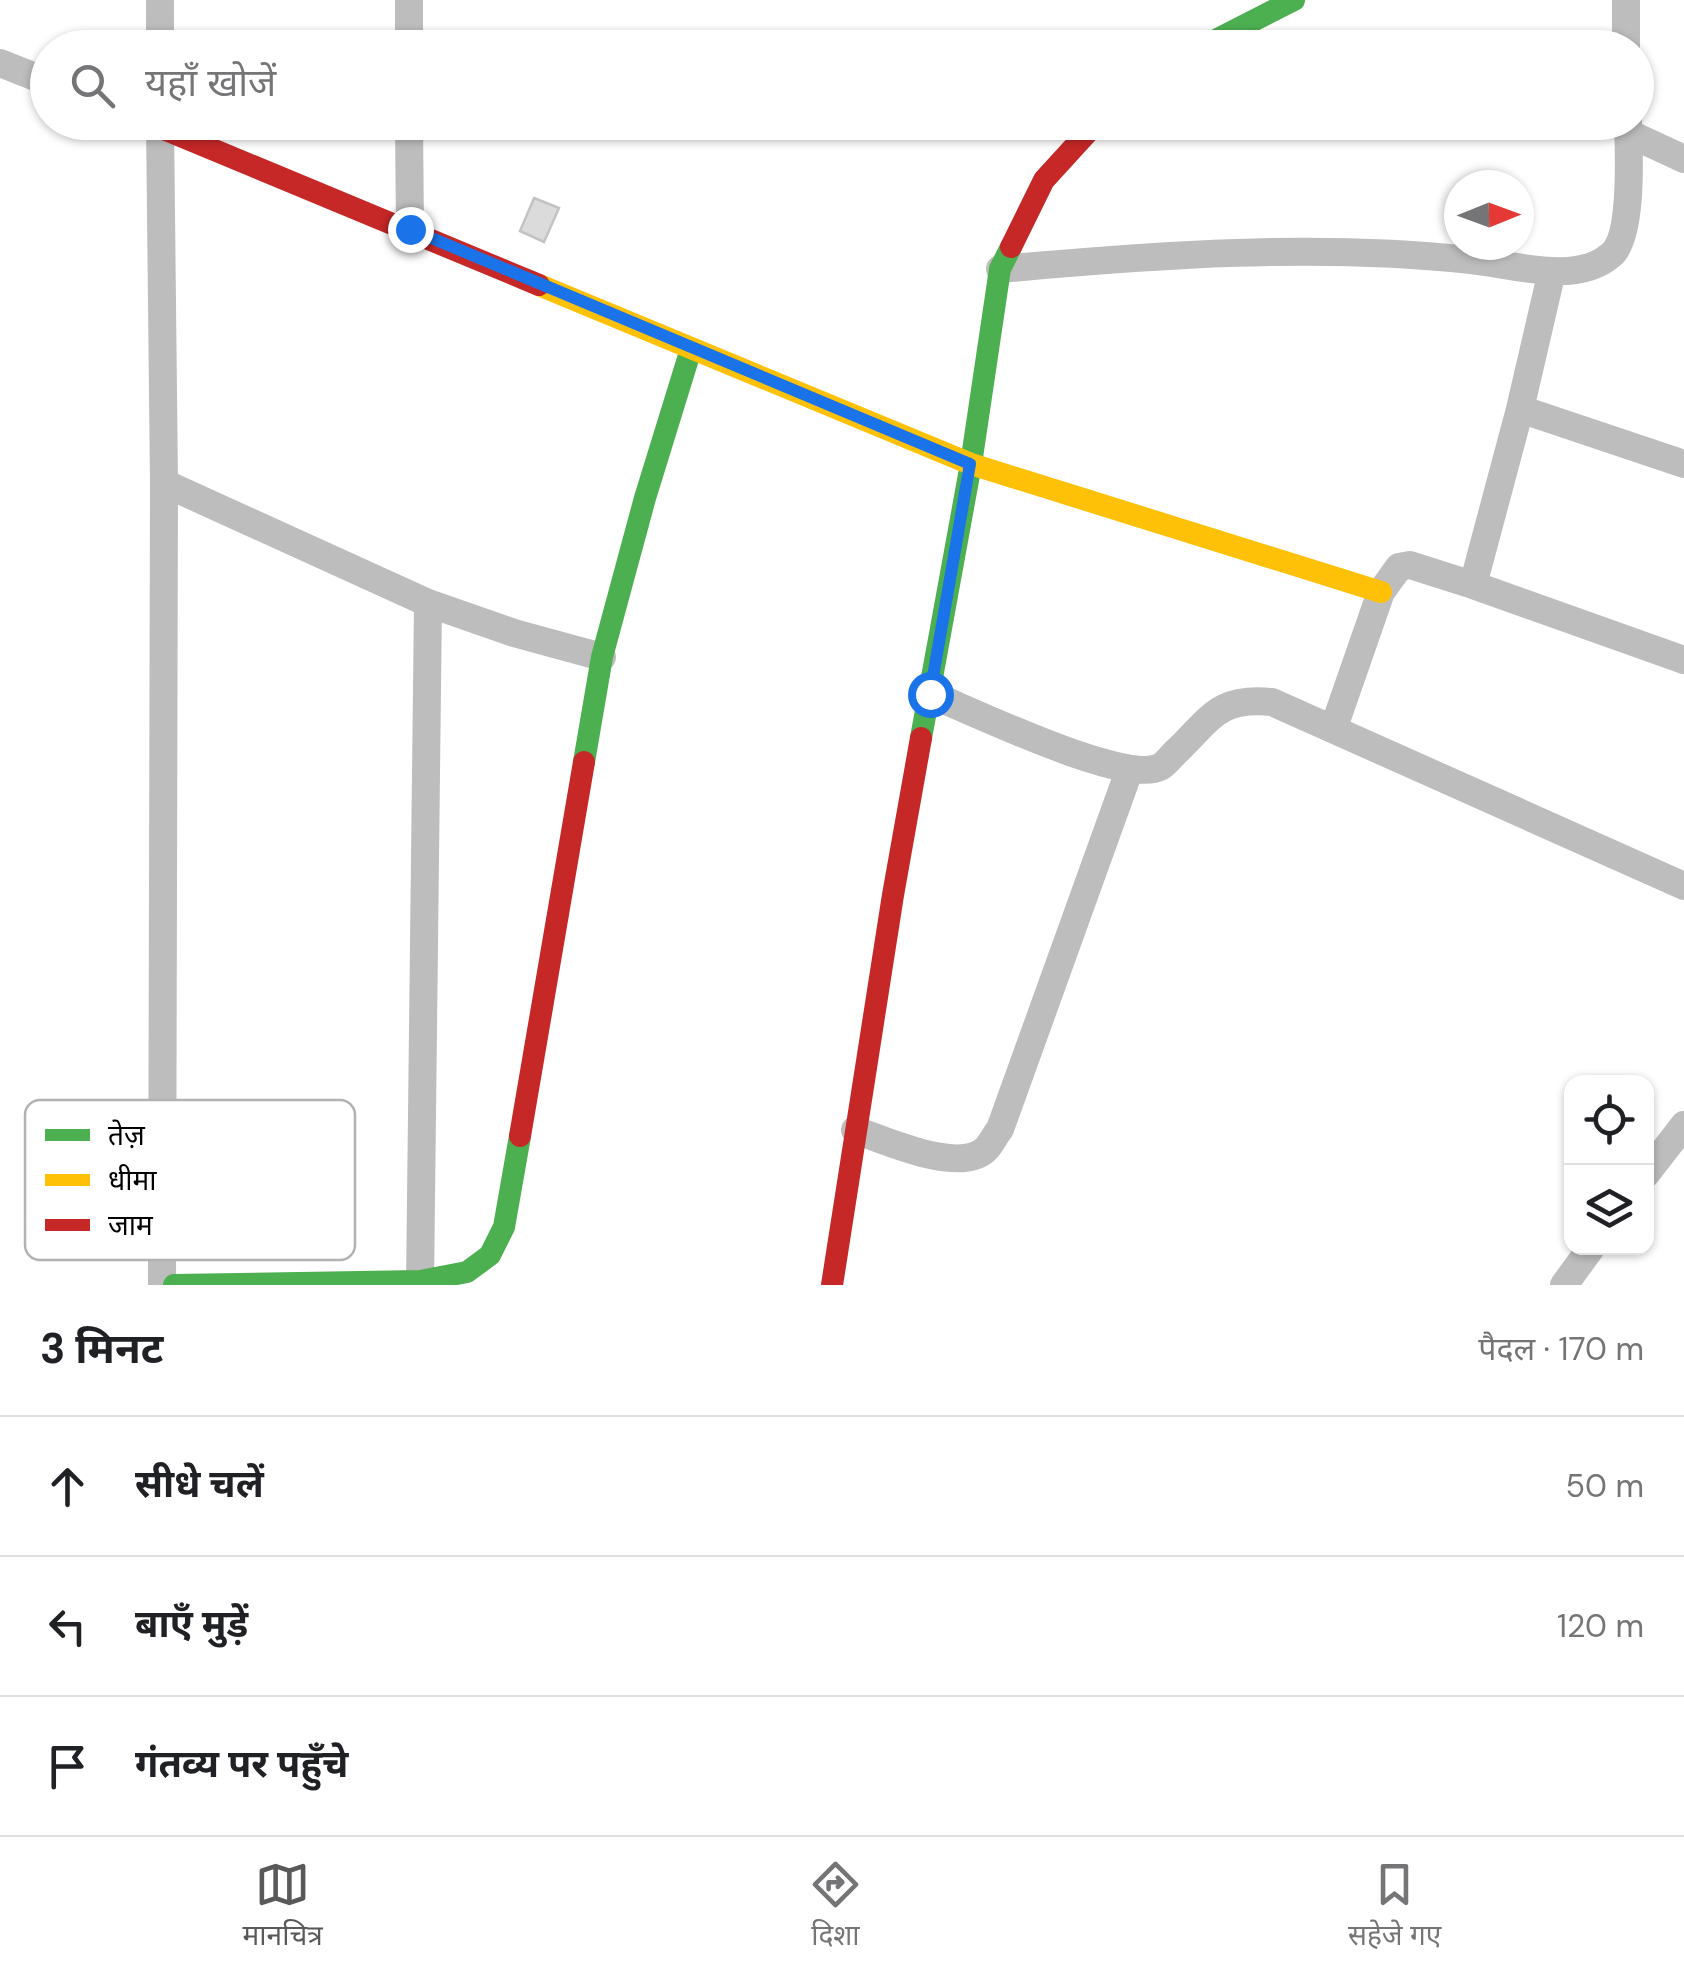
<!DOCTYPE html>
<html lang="hi">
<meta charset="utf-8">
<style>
:root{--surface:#fff;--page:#f6f6f6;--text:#202124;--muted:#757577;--line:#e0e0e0;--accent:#595959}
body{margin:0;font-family:"DM Sans","Noto Sans Devanagari",sans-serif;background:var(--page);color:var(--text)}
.controls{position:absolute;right:30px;bottom:30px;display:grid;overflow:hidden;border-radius:20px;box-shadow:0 2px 8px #0004}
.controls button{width:90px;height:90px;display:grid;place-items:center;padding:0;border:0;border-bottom:2px solid var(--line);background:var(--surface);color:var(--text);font:50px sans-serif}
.compass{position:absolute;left:1444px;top:170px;width:90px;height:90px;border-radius:50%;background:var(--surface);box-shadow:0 2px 8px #0004;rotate:89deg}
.stop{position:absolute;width:30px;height:30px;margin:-22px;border:8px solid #1a73e8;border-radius:50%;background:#fff}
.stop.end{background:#1a73e8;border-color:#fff;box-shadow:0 2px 10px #0008}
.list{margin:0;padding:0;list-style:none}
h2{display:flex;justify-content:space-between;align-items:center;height:130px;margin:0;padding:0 40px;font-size:42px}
h2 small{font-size:32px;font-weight:400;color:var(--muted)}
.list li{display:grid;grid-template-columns:65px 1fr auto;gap:30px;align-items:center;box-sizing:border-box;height:140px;padding:0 40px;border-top:2px solid var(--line)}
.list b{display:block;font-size:38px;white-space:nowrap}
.list em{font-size:32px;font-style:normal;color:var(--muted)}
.icon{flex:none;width:55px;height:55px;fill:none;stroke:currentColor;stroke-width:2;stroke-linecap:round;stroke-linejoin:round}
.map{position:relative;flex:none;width:1684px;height:1285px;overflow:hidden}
.search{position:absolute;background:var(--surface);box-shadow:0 2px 8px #0004;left:30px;right:30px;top:30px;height:110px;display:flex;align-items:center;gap:25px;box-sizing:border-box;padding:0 35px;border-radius:55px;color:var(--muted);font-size:38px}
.sheet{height:550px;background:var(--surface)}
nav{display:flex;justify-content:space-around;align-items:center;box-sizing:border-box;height:140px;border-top:2px solid var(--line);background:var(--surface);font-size:28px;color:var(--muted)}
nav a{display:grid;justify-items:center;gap:5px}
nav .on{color:var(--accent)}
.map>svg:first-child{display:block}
.building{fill:#dbdbdb;stroke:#c3c3c3;stroke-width:2.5}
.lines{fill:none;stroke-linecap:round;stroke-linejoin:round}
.street{stroke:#bdbdbd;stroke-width:28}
.fast{stroke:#4caf50;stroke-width:22}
.slow{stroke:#ffc107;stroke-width:22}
.jam{stroke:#c62828;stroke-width:22}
.route{stroke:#1a73e8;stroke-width:12}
.key{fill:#fff;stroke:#b2b2b2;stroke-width:2.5}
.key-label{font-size:28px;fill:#000}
</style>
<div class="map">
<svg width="1684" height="1285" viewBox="0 0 1684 1285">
<rect width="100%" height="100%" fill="#fff"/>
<path class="building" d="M534,198L559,208L544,242L520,231Z"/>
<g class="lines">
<path class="street" d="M409,0V48
M1626,0V48
M160,48V0
M0,63L48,82
M160,122L164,483L162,1285
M409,122L410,229
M1628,133L1684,159
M1000,269C1156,255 1315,243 1471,260C1514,264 1575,286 1611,255C1633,237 1629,152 1628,122
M1520,409L1684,464
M164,483L428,603L514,633L602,657
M1473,585L1520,409L1552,271
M930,694C972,711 1124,785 1160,767C1166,764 1172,755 1177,751C1212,717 1219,697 1272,702L1684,886
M1334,727L1381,592L1399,567L1410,565L1473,585L1684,660
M855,1130C885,1140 960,1175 986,1149C991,1144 995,1135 1000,1129L1129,771
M1646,1174L1684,1125
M420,1285L428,603
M1564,1285L1591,1248"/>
<path class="fast" d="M1200,48L1294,0
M921,738L971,464L1000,269L1011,247
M584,762L602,657L645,498L691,349
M174,1285L420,1281L467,1272L490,1255L504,1227L520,1136"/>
<path class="slow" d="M539,285L971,464L1381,592"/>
<path class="jam" d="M147,122L539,285
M1011,247L1044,180L1097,122
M520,1136L584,762
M832,1285L893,895L921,738"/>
</g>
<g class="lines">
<path class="route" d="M410,229L970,464L930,694"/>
</g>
<rect x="25" y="1100" width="330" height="160" rx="15" class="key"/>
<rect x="45" y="1129" width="45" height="12" fill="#4caf50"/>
<rect x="45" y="1174" width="45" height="12" fill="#ffc107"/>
<rect x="45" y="1219" width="45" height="12" fill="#c62828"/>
<g class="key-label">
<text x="108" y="1145">तेज़</text>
<text x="108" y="1190">धीमा</text>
<text x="108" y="1235">जाम</text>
</g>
</svg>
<div class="controls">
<button><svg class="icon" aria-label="locate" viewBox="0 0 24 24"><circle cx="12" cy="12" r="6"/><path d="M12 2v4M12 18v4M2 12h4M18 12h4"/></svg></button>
<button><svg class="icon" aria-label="layers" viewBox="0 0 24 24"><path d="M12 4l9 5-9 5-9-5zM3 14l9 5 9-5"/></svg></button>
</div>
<svg class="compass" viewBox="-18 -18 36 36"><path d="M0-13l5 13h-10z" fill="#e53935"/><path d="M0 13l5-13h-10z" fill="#757577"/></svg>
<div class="stop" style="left:930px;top:694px"></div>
<div class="stop end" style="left:410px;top:229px"></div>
<div class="search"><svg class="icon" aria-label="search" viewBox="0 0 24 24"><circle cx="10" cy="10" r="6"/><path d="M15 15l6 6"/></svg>यहाँ खोजें</div>
</div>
<section class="sheet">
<h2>3 मिनट<small>पैदल · 170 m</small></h2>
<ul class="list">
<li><svg class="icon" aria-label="ahead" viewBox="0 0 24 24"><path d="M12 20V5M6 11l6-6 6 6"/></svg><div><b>सीधे चलें</b></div><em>50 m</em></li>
<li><svg class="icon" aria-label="left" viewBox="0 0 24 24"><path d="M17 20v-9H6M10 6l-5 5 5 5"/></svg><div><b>बाएँ मुड़ें</b></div><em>120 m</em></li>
<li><svg class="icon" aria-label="arrive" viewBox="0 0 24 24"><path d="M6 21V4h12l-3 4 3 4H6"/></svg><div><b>गंतव्य पर पहुँचे</b></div></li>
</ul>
</section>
<nav>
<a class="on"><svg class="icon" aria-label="map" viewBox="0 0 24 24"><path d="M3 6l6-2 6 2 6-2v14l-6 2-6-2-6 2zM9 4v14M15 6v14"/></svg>मानचित्र</a>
<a><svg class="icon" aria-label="directions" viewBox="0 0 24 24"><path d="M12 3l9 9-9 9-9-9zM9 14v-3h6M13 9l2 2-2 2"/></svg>दिशा</a>
<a><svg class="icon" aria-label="saved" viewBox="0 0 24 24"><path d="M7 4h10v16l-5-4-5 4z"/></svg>सहेजे गए</a>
</nav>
